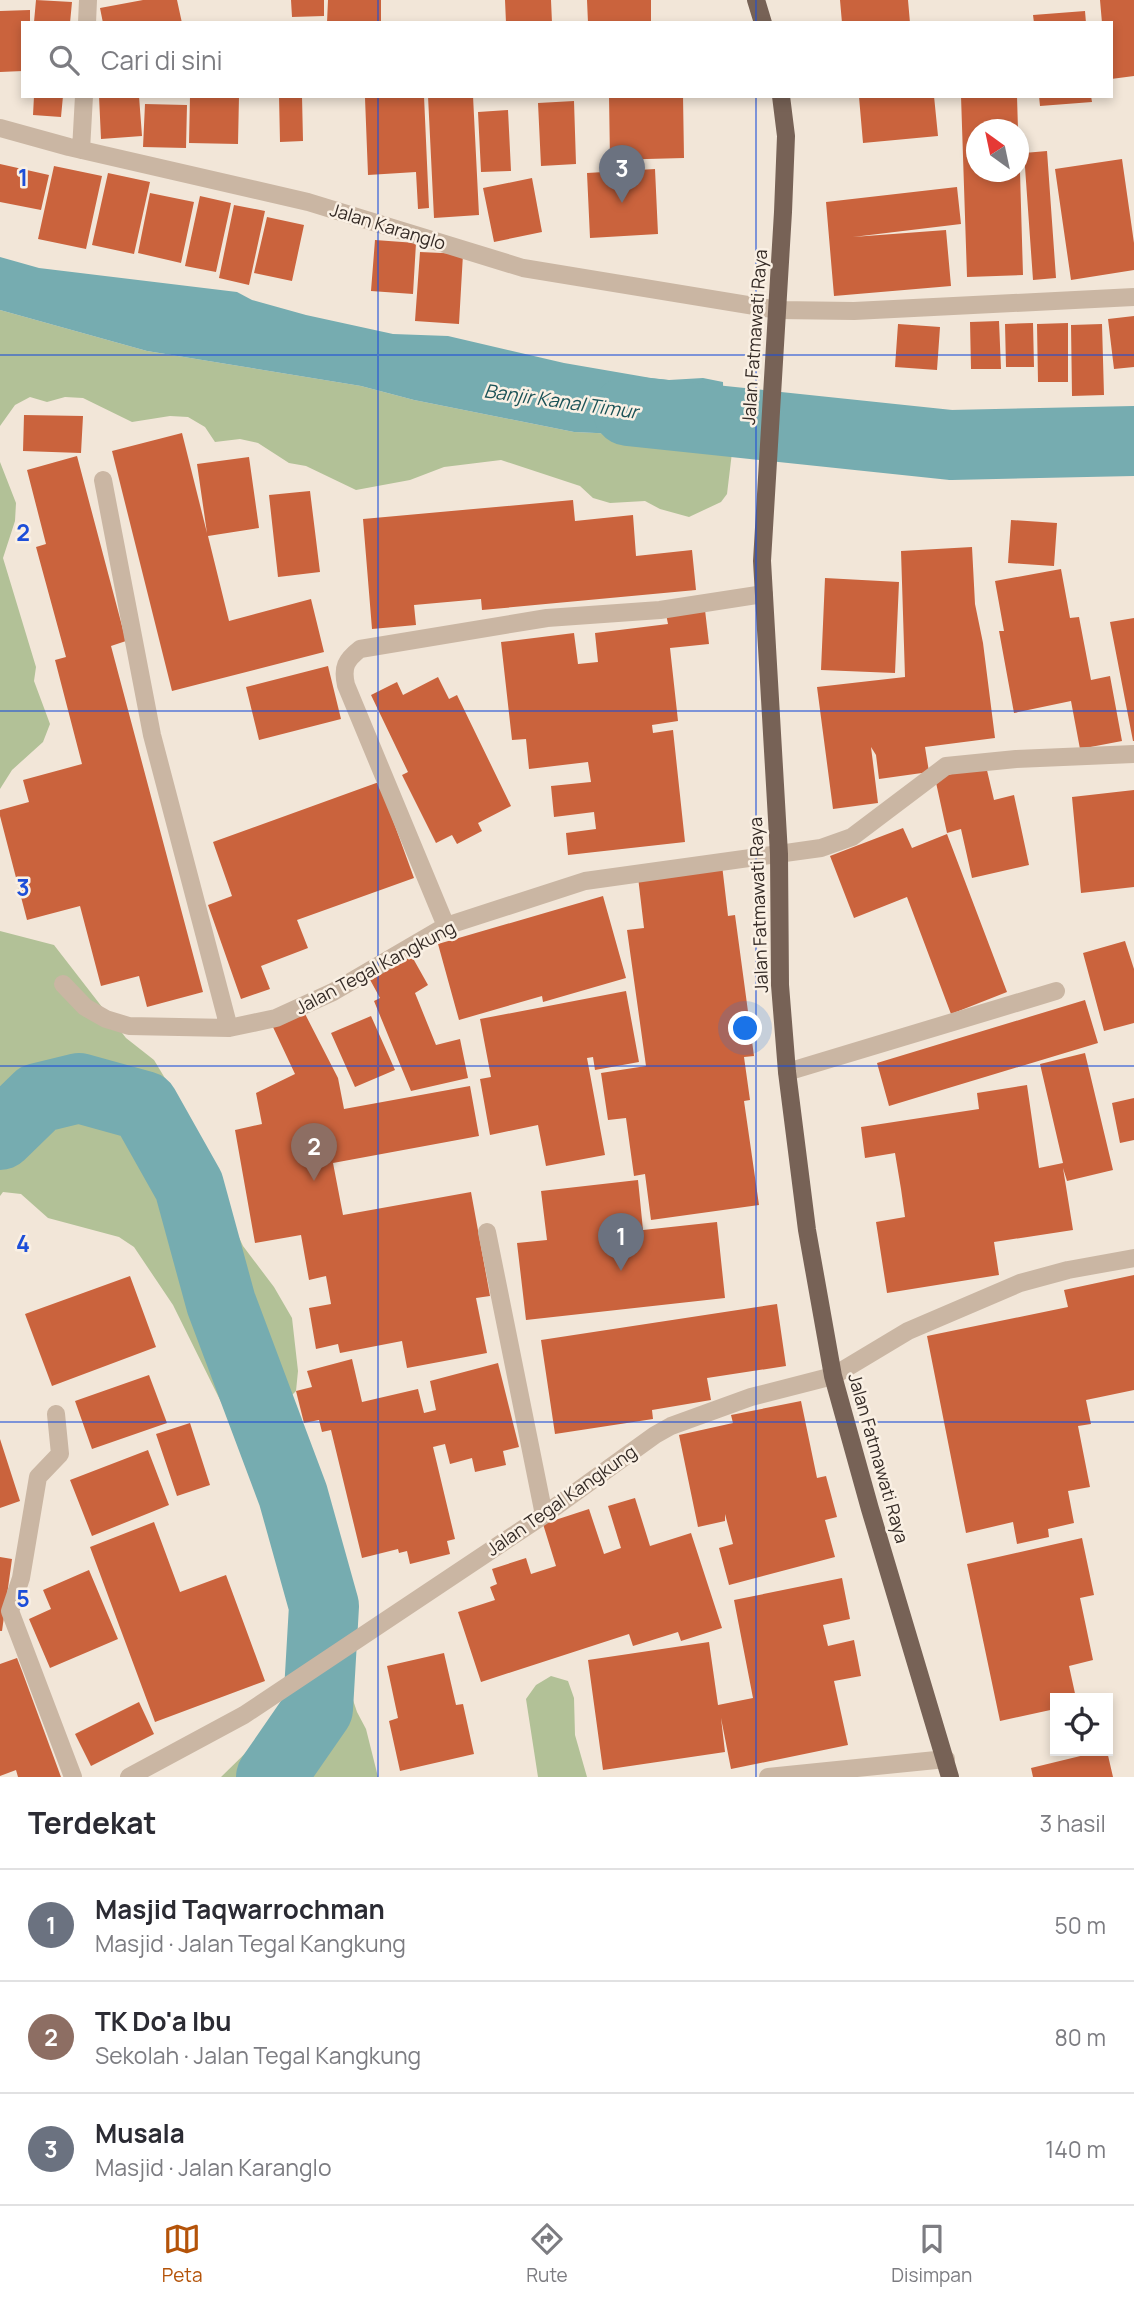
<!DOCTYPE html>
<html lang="id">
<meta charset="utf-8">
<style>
:root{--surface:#fff;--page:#f2f2f3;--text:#2b2b33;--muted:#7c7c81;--line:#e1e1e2;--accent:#b45309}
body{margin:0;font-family:Manrope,sans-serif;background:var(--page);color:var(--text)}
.controls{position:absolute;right:21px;bottom:21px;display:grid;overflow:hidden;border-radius:0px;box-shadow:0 4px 10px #0003}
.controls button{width:63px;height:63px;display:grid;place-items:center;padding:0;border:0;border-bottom:2px solid var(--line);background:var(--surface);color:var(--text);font:35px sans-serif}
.compass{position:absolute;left:966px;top:119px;width:63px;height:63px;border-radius:50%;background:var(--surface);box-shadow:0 4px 10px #0003;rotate:327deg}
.you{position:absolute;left:746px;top:1029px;width:24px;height:24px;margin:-18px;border:5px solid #fff;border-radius:50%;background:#1a73e8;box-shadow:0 0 0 10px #1a73e833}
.badge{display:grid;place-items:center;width:46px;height:46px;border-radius:50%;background:var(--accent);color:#fff;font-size:23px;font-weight:700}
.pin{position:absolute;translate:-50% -58px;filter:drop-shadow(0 2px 4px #0008)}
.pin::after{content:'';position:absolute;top:37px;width:24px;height:21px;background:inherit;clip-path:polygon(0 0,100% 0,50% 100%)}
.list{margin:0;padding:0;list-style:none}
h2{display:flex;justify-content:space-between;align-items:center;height:91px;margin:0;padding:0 28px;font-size:30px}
h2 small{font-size:23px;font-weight:400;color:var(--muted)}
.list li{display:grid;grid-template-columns:46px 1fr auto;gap:21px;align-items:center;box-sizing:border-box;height:112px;padding:0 28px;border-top:2px solid var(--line)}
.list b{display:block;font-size:26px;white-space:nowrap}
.list p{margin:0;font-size:23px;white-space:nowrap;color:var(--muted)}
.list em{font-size:23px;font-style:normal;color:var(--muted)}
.icon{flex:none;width:38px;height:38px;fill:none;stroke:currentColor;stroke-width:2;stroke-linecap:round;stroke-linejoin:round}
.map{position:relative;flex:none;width:1134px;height:1777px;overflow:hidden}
.search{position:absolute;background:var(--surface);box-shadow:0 4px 10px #0003;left:21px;right:21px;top:21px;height:77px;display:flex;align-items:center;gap:18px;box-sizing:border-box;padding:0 24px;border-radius:0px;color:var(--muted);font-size:26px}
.sheet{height:427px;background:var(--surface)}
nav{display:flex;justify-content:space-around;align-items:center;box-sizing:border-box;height:98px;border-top:2px solid var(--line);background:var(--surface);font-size:19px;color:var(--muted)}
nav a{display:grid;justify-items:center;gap:4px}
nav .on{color:var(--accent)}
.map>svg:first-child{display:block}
.green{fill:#b2c197}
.water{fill:#76acb0}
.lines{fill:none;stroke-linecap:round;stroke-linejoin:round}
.river{stroke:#76acb0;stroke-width:70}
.building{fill:#ca633d}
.street{stroke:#cab6a3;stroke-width:18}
.primary{stroke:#776256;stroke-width:18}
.grid{fill:none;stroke:#1d4ed8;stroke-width:2;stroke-opacity:0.55}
.labels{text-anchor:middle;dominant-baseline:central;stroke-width:5;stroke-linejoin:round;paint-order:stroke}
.street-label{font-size:18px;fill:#352b26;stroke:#faf0e4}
.water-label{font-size:19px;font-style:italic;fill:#1a5257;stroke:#faf0e4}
.grid-label{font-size:23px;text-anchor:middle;font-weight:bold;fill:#1d4ed8;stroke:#faf0e4;stroke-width:5;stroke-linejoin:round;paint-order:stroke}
</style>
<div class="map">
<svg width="1134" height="1777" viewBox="0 0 1134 1777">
<rect width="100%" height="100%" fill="#f2e6d8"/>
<path class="green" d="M0,310L147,351L361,386L414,400L574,432L705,438L724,434L733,444L727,494L721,502L689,517L660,509L645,501L610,503L593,498L580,486L501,460L444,467L410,480L356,490L306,466L289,463L258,443L240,439L215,442L205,427L188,417L170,416L132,422L83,398L65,397L47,402L30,397L15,405L0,426Z
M0,462L16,503L15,521L3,558L36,667L34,681L50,724L43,742L12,770L0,789Z
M0,931L54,945L126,1038L154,1060L210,1153L224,1206L243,1246L274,1287L292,1318L298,1371L296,1391L284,1403L244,1421L227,1414L173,1305L134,1247L119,1237L48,1218L21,1194L3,1192L0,1196Z
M551,1676L568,1681L574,1698L575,1735L587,1777H538L526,1699L536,1685Z
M332,1689L350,1691L357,1712L366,1729L378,1777H221L270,1729Z"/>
<path class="water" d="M0,257L39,268L237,292L252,300L306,315L393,334L448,336L564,363L651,378L669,380L703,378L723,382L724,434L705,438L574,432L414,400L361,386L147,351L0,310Z"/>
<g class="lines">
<path class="river" d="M628,411L951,445L1134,441
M0,1135L38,1098L79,1088L144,1106L189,1186L221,1303L293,1495L324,1606L318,1709L271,1777"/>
</g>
<path class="building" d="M36,0L72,2L70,23L34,22Z
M143,0H177L182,23H103L100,8Z
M291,0H324V16L292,17Z
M328,0H381V23H327Z
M505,0H551L552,23H506Z
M587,0H651V23H588Z
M840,0H908L910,23H842Z
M1100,0H1134V76L1111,79V23H1102Z
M30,10V23H23V71L0,72V11Z
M1085,11L1086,23H1034L1033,15Z
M34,96H63L61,117L33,115Z
M99,96H139L142,136L101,139Z
M190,96H239L238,144L189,143Z
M279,96H302L303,141L280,142Z
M424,96L429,208L418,209L416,172L368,175L365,98Z
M428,96H473L479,215L434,218Z
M609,96H683L684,158L610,160Z
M870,96H934L938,136L863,143L859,97Z
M961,96H1017L1018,130H976V172H1020L1023,275L967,277Z
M1039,96H1091L1092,102L1040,106Z
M574,101L576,164L541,166L538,103Z
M145,104L187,105L186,148L143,147Z
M508,110L511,171L481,172L478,112Z
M1047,151L1056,278L1033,280L1024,153Z
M1122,159L1134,243V270L1071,280L1055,169Z
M0,164L49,175L41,210L0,202Z
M54,166L102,176L86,249L38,239Z
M655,169L658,234L590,238L587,173Z
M108,173L150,182L134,254L92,245Z
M532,178L542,232L494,242L483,188Z
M957,187L961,224L853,237L946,230L951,286L834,296L826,202Z
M150,193L194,202L181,263L138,253Z
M200,196L231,203L216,272L185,266Z
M234,205L265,211L249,285L219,278Z
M267,217L304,225L292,281L254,273Z
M375,240L416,243L413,294L371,291Z
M420,252L463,254L459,324L415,321Z
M1134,316V367L1114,369L1108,319Z
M999,321L1001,369H971L970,322Z
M1033,323L1034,367H1006L1005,324Z
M1068,323V382H1038L1037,324Z
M898,324L940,327L937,370L895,367Z
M1102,324L1104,395L1072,396L1071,325Z
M24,415L83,416L81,453L23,451Z
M182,433L207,533L197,464L249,457L259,528L208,536L229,621L311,599L324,652L172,691L112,451Z
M77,456L126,641L111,646L203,992L147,1007L139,976L101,986L80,906L27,920L0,816V810L29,802L23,780L82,764L55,660L66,657L36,547L46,544L27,470Z
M310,491L320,572L278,577L269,495Z
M573,500L575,521L633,515L636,556L692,550L696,590L482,610L481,599L414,605L416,625L372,629L363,519Z
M1011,520L1057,523L1054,566L1008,563Z
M972,547L975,604L983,643L995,738L925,747L929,772L879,779L876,755L871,747L878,803L833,809L817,687L905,677L901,551Z
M1061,569L1070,618L1079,617L1091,680L1110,676L1122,741L1080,749L1071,701L1014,713L999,631H1004L995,581Z
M825,578L899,582L895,673L821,670Z
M705,610L709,644L670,648L678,721L652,725L653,733L673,730L685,842L568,855L566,833L596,829L594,812L554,817L551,786L591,782L588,762L529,769L526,739L512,740L501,642L574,633L578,664L598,662L595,633L668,624L666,614Z
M1134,618V741H1133L1110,622Z
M328,666L341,719L259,740L246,687Z
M438,677L449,699L457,695L511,806L478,823L482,831L457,844L452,835L436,843L402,775L408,772L371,695L397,682L403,695Z
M986,766L994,800L1014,795L1029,865L972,878L961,829L947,833L935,778Z
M379,782L414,878L297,920L308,948L261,966L270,989L241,999L208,905L232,896L213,842Z
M1134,790V887L1081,893L1072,797Z
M903,828L912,848L947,834L1007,992L951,1014L907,897L854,918L830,856Z
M722,865L728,916L735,915L754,1056L744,1057L750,1100L744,1101L759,1205L651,1220L645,1174L634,1176L626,1118L608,1120L601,1073L646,1066L627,930L644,928L638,877Z
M603,896L626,978L543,1002L542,996L459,1020L438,944Z
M1125,941L1134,969V1023L1104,1031L1083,953Z
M410,953L428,985L415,993L436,1045L460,1039L468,1078L411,1091L374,1001L380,998L368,976Z
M626,991L639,1062L595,1070L593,1057L587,1058L605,1155L546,1166L538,1125L490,1135L480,1079L491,1077L480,1019Z
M1085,1000L1098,1043L889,1106L877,1063Z
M303,1010L338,1078L344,1109L470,1086L479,1136L333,1163L343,1215L471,1192L490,1296L476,1298L487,1353L407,1368L402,1341L340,1353L338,1344L316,1349L309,1308L331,1304L326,1276L309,1280L301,1235L255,1243L235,1130L262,1124L256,1093L295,1074L272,1025Z
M371,1016L395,1070L355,1087L331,1033Z
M1085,1053L1113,1170L1067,1181L1063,1168L1073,1230L994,1242L999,1275L887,1293L876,1222L905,1217L901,1189L895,1153L865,1158L861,1127L979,1109L977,1093L1027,1085L1039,1168L1063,1163L1040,1064Z
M1134,1098V1140L1120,1143L1112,1103Z
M638,1180L643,1230L717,1222L725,1298L526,1320L517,1243L547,1240L541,1191Z
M1134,1275V1390L1086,1400L1091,1424L1078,1426L1090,1487L1068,1491L1074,1523L1048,1529L1049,1537L1017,1544L1013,1522L966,1533L927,1336L1068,1307L1064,1290Z
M130,1276L156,1347L52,1386L25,1314Z
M777,1304L786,1366L707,1378L711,1400L652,1410L653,1419L555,1434L541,1340Z
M352,1359L362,1402L418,1389L424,1413L436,1410L430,1381L498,1363L519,1447L503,1451L506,1465L475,1472L472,1458L450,1464L445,1444L433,1447L455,1539L447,1541L450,1554L410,1564L407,1551L399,1553L398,1549L362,1558L331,1430L322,1432L319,1420L304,1423L296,1391L312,1387L307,1371Z
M149,1375L167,1423L92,1449L75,1401Z
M801,1401L817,1478L826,1476L837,1517L825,1520L835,1557L729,1585L719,1548L733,1544L725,1514V1521L698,1527L679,1435L733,1423L731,1415Z
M190,1423L210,1485L177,1496L156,1434Z
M0,1439L20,1501L0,1508Z
M148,1450L169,1505L92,1536L70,1480Z
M635,1498L650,1546L691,1533L722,1628L681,1641L678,1632L633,1646L629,1634L481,1682L458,1612L495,1600L490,1587L497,1584L492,1569L526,1558L531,1574L556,1566L543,1524L589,1509L604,1554L621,1548L608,1506Z
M154,1522L180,1592L226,1575L265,1681L155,1722L90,1547Z
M1082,1538L1094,1595L1080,1598L1093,1660L1069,1666L1076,1698H1055V1709L1000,1721L967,1564Z
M0,1557L12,1559L2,1631H0Z
M89,1570L118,1639L50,1668L29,1619L51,1609L43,1590Z
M842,1578L850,1619L823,1625L828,1646L854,1640L861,1676L834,1681L848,1745L731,1769L721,1718L725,1752L603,1770L588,1660L709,1642L718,1705L753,1698L734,1600Z
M444,1653L456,1705L463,1704L474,1754L400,1771L389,1721L398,1718L387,1666Z
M17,1658L22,1671L61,1777H18L16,1770L0,1776V1664Z
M139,1702L154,1734L91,1766L75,1734Z
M1101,1751H1107L1113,1777H1033L1031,1768Z"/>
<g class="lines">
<path class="street" d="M87,23L88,0
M0,128L69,147L308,202L523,268L778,310L854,311L1134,297
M81,150L84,96
M103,480L152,735L229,1028
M446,926L346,685C342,667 346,660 360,649L547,618L660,610L764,594
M63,984L85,1007L106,1019L129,1026L229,1028L276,1018L333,992L446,926L585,881L821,848L852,837L946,766L1016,759L1134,754
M787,1072L1056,991
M487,1232L544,1515
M56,1414L60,1454L38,1477L21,1578L10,1611L73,1777
M129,1777L244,1715L544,1515L655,1435L671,1426L751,1397L833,1376L908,1331L1020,1283L1068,1270L1134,1258
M768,1777L946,1759"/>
<path class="primary" d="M756,0L763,23
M781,96L786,136L783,212L762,561L779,854L780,985L787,1072L807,1230L833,1376L870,1509L950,1777"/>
</g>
<path class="grid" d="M378,0V23M756,0V23M378,96V1777M756,96V1777M0,355H1134M0,711H1134M0,1066H1134M0,1422H1134"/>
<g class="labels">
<g class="street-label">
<text transform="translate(388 226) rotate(17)">Jalan Karanglo</text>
<text transform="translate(754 337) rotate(-86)">Jalan Fatmawati Raya</text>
<text transform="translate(758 905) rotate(-92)">Jalan Fatmawati Raya</text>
<text transform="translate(375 967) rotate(-28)">Jalan Tegal Kangkung</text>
<text transform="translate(879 1458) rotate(74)">Jalan Fatmawati Raya</text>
<text transform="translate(561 1500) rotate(-35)">Jalan Tegal Kangkung</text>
</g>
<g class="water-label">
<text transform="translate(561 401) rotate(8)">Banjir Kanal Timur</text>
</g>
</g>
<g class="grid-label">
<text x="23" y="186">1</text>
<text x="23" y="541">2</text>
<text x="23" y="896">3</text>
<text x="23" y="1252">4</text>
<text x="23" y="1607">5</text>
</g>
</svg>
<div class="controls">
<button><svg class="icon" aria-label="locate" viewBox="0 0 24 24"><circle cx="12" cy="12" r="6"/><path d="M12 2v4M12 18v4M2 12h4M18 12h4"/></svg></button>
</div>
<svg class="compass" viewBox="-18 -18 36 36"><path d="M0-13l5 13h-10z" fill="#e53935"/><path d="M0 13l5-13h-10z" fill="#7c7c81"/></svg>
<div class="you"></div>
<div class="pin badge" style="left:621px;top:1271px;background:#6b7280">1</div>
<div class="pin badge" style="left:314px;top:1181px;background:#8d6e63">2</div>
<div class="pin badge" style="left:622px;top:203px;background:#6b7280">3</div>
<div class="search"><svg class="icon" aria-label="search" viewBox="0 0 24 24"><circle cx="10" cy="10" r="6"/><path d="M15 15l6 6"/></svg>Cari di sini</div>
</div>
<section class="sheet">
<h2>Terdekat<small>3 hasil</small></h2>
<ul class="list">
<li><span class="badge" style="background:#6b7280">1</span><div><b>Masjid Taqwarrochman</b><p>Masjid · Jalan Tegal Kangkung</p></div><em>50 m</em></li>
<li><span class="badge" style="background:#8d6e63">2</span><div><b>TK Do'a Ibu</b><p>Sekolah · Jalan Tegal Kangkung</p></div><em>80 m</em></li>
<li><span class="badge" style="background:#6b7280">3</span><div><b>Musala</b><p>Masjid · Jalan Karanglo</p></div><em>140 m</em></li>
</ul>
</section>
<nav>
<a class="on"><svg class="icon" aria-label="map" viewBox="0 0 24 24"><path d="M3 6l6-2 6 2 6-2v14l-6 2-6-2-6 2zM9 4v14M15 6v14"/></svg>Peta</a>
<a><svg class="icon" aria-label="directions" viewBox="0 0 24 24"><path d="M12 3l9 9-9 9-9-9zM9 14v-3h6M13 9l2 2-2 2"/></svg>Rute</a>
<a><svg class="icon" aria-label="saved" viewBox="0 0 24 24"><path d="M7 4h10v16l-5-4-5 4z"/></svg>Disimpan</a>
</nav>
